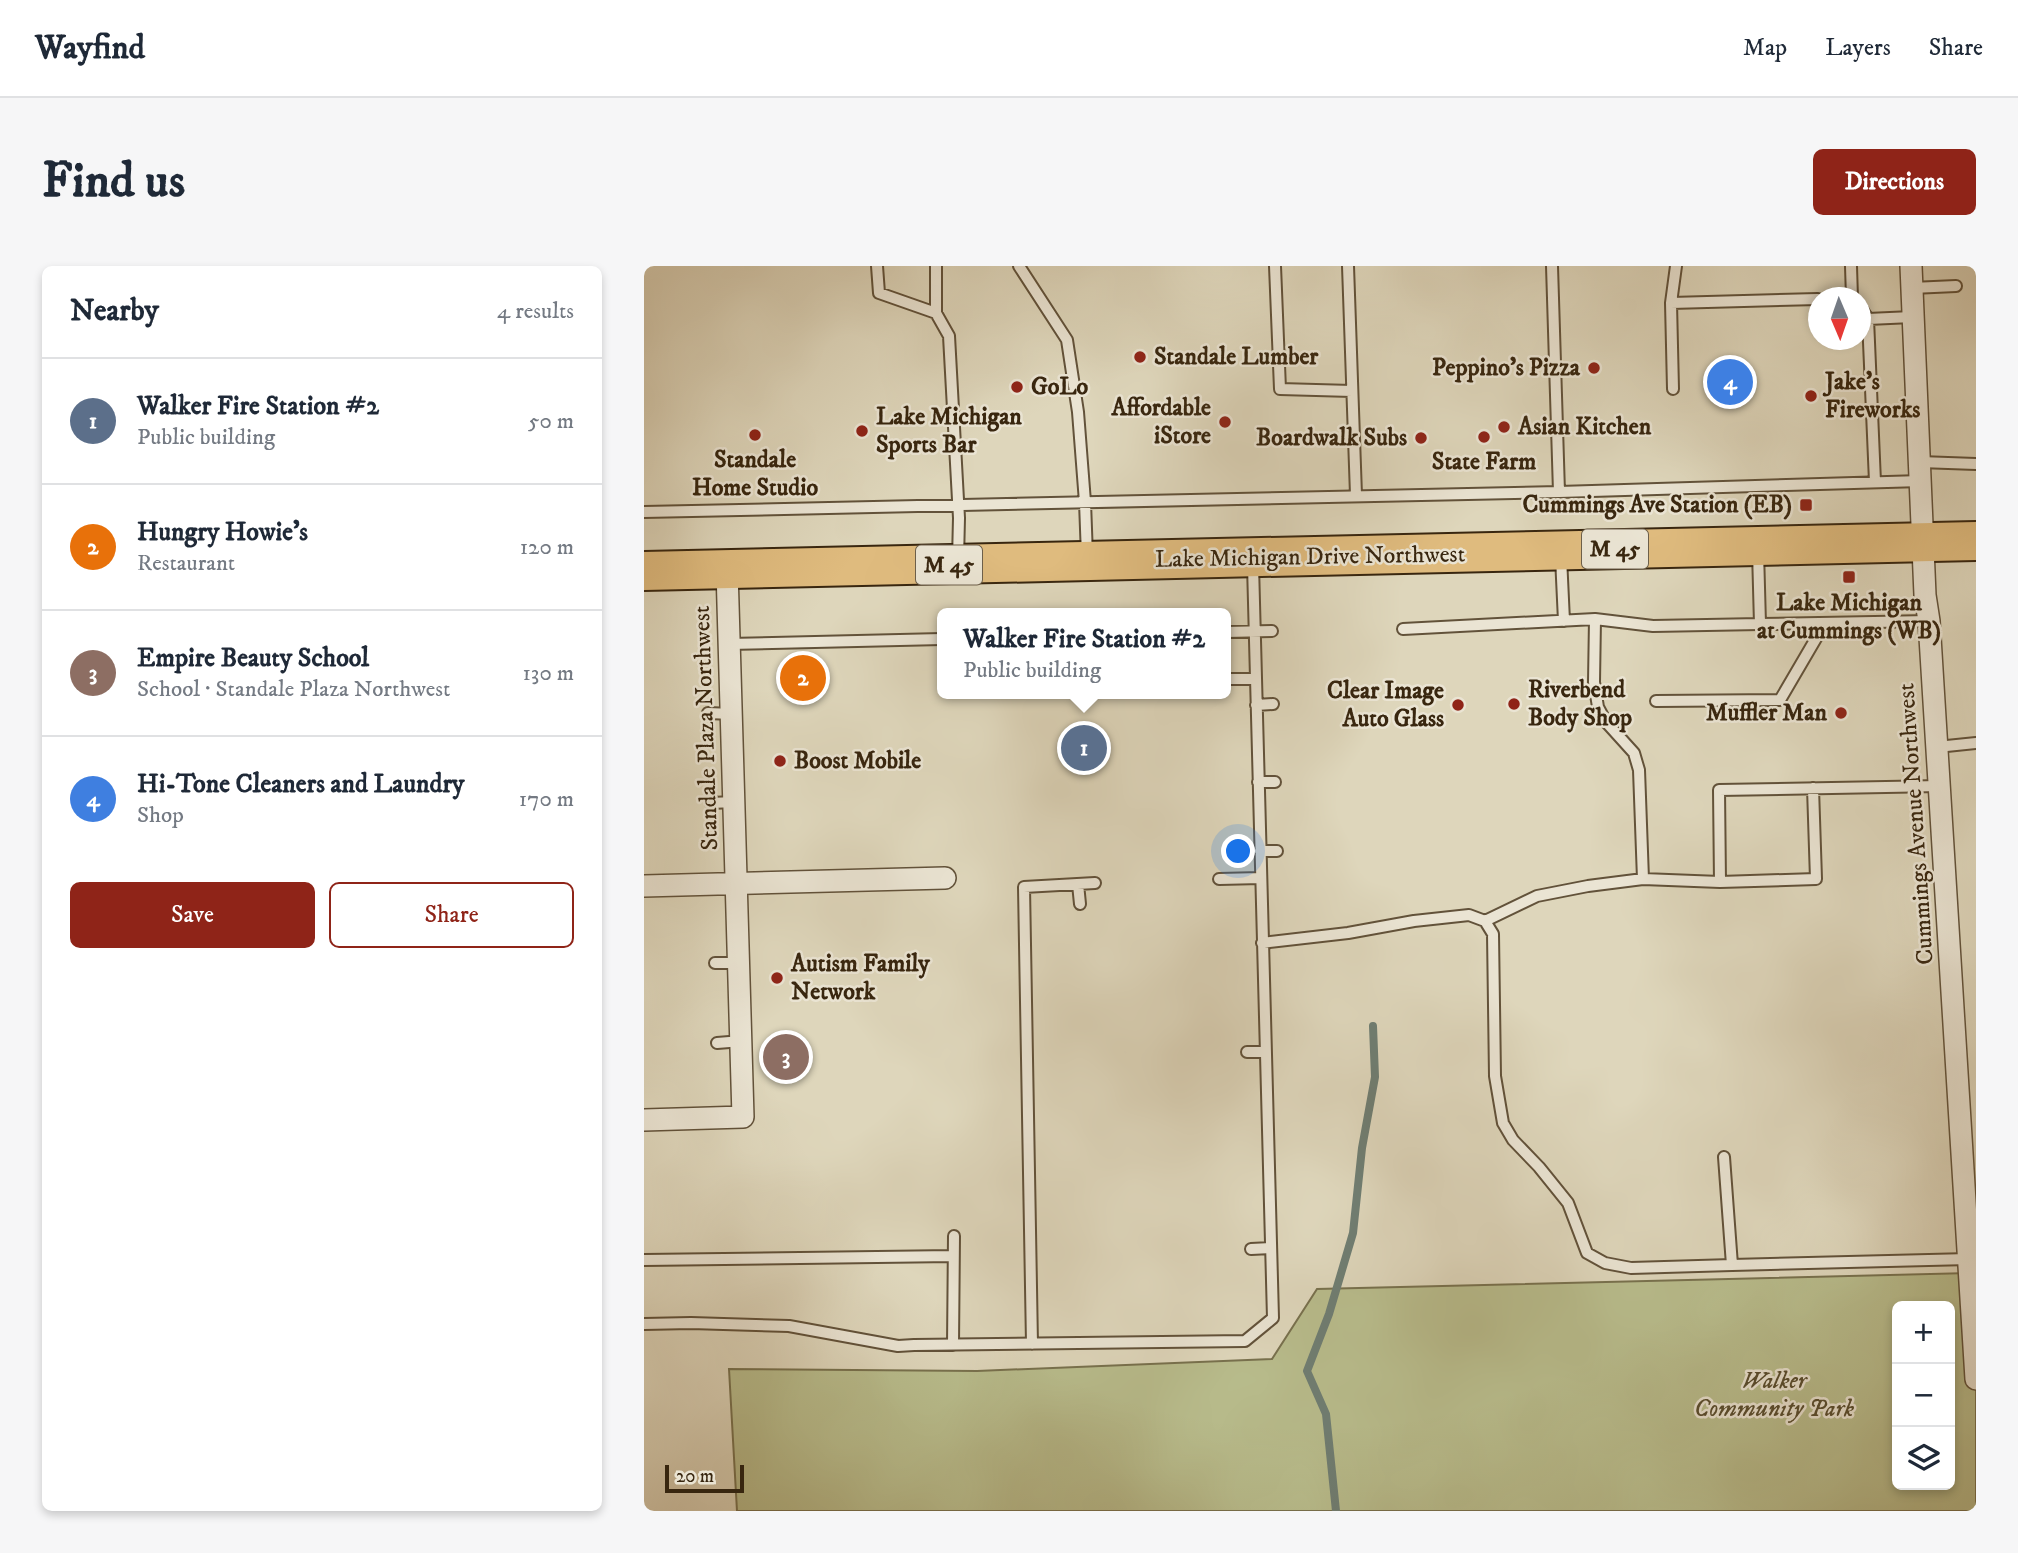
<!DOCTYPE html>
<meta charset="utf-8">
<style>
:root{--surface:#fff;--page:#f6f6f7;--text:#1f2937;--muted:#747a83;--line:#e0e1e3;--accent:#8f2418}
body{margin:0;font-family:"IM FELL DW Pica",serif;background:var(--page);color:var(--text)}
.controls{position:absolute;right:21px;bottom:21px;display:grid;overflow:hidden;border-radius:10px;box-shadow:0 4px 10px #0003}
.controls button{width:63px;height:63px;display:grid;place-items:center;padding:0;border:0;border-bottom:2px solid var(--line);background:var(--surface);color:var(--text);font:35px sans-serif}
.compass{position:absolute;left:1164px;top:21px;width:63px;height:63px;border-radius:50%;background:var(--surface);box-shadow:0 4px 10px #0003;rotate:178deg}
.scale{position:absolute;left:21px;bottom:18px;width:79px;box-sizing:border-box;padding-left:7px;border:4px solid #38260f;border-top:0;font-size:19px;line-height:24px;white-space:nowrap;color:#38260f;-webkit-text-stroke:5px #eae4d3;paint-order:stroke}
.you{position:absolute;left:595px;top:586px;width:24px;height:24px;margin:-18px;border:5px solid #fff;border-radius:50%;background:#1a73e8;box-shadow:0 0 0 10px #1a73e833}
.badge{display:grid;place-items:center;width:46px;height:46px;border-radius:50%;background:var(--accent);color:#fff;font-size:23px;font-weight:700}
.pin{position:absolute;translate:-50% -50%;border:4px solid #fff;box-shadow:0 2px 7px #0006}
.popup{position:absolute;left:293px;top:342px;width:294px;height:91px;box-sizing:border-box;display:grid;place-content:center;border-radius:10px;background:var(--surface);filter:drop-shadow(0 2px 5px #0005);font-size:23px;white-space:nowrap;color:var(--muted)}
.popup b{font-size:26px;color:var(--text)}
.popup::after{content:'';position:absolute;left:50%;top:100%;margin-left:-14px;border:14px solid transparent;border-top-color:var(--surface)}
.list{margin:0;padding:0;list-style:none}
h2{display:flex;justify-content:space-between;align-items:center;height:91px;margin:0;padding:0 28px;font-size:30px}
h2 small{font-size:23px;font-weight:400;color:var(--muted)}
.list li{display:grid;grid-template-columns:46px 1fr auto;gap:21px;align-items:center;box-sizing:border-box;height:126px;padding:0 28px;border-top:2px solid var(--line)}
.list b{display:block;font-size:26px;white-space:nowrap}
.list p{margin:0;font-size:23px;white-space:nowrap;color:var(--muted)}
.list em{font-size:23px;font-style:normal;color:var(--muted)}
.actions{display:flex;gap:14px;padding:21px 28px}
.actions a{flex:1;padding:16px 0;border:2px solid var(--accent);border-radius:10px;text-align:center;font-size:24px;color:var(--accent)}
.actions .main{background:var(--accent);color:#fff}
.icon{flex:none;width:38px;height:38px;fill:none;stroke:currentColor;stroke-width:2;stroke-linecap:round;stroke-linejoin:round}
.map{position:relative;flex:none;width:1332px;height:1245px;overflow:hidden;border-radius:10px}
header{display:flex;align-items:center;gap:42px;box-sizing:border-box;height:98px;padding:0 35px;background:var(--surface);border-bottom:2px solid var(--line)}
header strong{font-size:33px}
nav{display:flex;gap:38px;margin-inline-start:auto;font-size:24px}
.intro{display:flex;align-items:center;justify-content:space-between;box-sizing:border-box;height:168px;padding:0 42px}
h1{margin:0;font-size:49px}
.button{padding:18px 32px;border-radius:10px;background:var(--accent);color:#fff;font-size:24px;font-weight:700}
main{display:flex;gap:42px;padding:0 42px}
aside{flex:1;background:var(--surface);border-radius:10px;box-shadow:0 4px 10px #0003}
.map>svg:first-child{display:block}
.green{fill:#b8bc8c;stroke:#78714e;stroke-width:2;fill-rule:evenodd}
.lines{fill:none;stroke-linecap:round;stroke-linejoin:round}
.stream{stroke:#6f7e73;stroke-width:8}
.lane-casing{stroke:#62523a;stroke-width:14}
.street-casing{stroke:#62523a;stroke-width:24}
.highway-casing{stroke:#38260f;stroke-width:42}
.lane{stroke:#eae4d3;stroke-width:10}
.street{stroke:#eae4d3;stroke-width:21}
.highway{stroke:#dfbb7e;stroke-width:38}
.poi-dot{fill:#8f2418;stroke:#eae4d3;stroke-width:2.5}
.labels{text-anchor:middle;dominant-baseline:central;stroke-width:5;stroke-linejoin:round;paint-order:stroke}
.shield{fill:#eae4d3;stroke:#6d5f4a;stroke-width:2}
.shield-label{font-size:23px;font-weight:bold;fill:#38260f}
.poi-label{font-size:24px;font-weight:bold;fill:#38260f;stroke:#eae4d3;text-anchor:start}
.street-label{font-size:24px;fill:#38260f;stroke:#eae4d3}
.park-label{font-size:24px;font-style:italic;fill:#584c2e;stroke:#eae4d3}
</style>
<header>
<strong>Wayfind</strong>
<nav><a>Map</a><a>Layers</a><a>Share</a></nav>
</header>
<div class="intro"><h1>Find us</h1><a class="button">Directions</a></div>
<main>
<aside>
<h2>Nearby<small>4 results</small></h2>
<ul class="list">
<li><span class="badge" style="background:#5c6f8a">1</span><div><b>Walker Fire Station #2</b><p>Public building</p></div><em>50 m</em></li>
<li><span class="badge" style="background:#e8710a">2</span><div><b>Hungry Howie's</b><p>Restaurant</p></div><em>120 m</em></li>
<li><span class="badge" style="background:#8d6e63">3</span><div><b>Empire Beauty School</b><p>School · Standale Plaza Northwest</p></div><em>130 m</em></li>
<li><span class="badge" style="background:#3f7fe0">4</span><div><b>Hi-Tone Cleaners and Laundry</b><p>Shop</p></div><em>170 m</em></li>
</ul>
<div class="actions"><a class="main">Save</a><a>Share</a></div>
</aside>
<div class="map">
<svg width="1332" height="1245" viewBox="0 0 1332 1245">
<rect width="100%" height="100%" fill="#ded6bb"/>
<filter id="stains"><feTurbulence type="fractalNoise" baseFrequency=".00286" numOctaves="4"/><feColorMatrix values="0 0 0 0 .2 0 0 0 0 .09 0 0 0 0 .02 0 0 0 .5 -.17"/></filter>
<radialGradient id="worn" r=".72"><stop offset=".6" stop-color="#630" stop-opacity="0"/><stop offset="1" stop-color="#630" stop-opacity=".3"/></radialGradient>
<path class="green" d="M1326,1007L1332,1109V1245H93L85,1103L333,1105L628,1093L673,1023ZM1253,1040H1306V1219H1253Z"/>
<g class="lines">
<path class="stream" d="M692,1245L682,1148L663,1105L685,1048L709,967L718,882L731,811L729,760"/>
<g class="lane-casing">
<path id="lane" d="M233,0L235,27L292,47L305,70L315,252L314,293
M375,0L423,74L434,146L441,236L443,290
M631,0L636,123L708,125
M704,0L712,229
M908,0L915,226
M1032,0L1027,37L1174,33
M1207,0L1208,32
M1268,22L1312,20
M1027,37L1029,123
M1216,40L1224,53L1231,216
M292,47V0
M1224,53L1268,51
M1276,196L1332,198
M0,246L915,226L1277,215
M1114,285L1116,358L1285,355
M917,291L920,355
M951,353L950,416L954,441L962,456L990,487L995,504L999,613
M759,363L951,353L1009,360L1116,358
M582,366L628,365
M85,378L298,373
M582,413H611
M1012,435L1136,434L1181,357
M612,439L629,438
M64,447L88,448
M1293,481L1332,477
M614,516H631
M1169,522L1172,613L1076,616L1075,524L1296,520
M67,537L90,536
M616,585H633
M575,613L617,612
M434,618L436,638
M841,655L893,630L944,620L999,613L1076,616
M618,677L704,667L770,655L825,649L841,655L849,668L851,810L859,857L869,874L895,901L924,937L943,987L961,997L987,1002L1088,999
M71,697H95
M73,777L98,775
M603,786H621
M1080,891L1088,999L1325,993
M607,983L627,982
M0,994L309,990
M0,1058L47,1057L145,1060L254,1080L270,1079L601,1075L629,1052L609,299
M388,1078L380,621L451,617
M309,1079L310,970"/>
</g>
<g class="street-casing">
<path id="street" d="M1267,0L1281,329L1285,355L1332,1113
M0,620L301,612
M0,854L99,851L83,304"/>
</g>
<g class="highway-casing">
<path id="highway" d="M0,305L1332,275"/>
</g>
<use href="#lane" class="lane"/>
<use href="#street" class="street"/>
<use href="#highway" class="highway"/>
</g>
<g class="poi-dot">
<circle cx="496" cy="91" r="7"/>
<circle cx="950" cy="102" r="7"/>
<circle cx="373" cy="121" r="7"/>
<circle cx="1167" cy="130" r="7"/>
<circle cx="581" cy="156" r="7"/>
<circle cx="860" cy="161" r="7"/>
<circle cx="218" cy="165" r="7"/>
<circle cx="111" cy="169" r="7"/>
<circle cx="840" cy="171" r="7"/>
<circle cx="777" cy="172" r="7"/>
<rect x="1155" y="232" width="14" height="14" rx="3.5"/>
<rect x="1198" y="304" width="14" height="14" rx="3.5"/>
<circle cx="870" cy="438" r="7"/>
<circle cx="814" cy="439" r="7"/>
<circle cx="1197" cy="447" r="7"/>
<circle cx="136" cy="495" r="7"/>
<circle cx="133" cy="712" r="7"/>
</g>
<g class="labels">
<g class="shield">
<rect x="938" y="263.5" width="66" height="39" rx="5"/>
<rect x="272" y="279.5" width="66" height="39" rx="5"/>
</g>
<g class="shield-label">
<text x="971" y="283">M 45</text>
<text x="305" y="299">M 45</text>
</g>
<g class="poi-label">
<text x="510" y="91">Standale Lumber</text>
<text x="936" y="102" text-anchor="end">Peppino's Pizza</text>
<text x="1181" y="116">Jake's<tspan x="1181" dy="28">Fireworks</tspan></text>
<text x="387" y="121">GoLo</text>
<text x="567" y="142" text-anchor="end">Affordable<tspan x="567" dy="28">iStore</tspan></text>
<text x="232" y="151">Lake Michigan<tspan x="232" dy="28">Sports Bar</tspan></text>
<text x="874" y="161">Asian Kitchen</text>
<text x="763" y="172" text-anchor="end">Boardwalk Subs</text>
<text x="111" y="194" text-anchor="middle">Standale<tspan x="111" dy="28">Home Studio</tspan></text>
<text x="840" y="196" text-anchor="middle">State Farm</text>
<text x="1148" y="239" text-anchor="end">Cummings Ave Station (EB)</text>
<text x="1205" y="337" text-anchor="middle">Lake Michigan<tspan x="1205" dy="28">at Cummings (WB)</tspan></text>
<text x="884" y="424">Riverbend<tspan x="884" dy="28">Body Shop</tspan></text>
<text x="800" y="425" text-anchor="end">Clear Image<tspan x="800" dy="28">Auto Glass</tspan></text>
<text x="1183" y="447" text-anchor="end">Muffler Man</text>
<text x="150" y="495">Boost Mobile</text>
<text x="147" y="698">Autism Family<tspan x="147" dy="28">Network</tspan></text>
</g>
<g class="street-label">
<text transform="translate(666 291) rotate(-1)">Lake Michigan Drive Northwest</text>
<text transform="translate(62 462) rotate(-92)">Standale Plaza Northwest</text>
<text transform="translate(1272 558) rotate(-94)">Cummings Avenue Northwest</text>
</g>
<g class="park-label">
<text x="1130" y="1115">Walker<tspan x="1130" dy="28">Community Park</tspan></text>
</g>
</g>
<rect width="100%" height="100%" filter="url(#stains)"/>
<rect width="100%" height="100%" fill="url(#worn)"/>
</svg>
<div class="controls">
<button>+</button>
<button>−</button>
<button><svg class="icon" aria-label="layers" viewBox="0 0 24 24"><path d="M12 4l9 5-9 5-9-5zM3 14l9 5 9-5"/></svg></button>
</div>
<svg class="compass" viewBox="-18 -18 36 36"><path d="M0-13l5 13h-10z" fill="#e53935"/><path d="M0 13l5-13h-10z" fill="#747a83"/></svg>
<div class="scale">20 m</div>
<div class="you"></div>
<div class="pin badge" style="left:440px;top:482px;background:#5c6f8a">1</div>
<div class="popup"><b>Walker Fire Station #2</b>Public building</div>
<div class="pin badge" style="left:159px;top:412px;background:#e8710a">2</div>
<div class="pin badge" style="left:142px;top:791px;background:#8d6e63">3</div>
<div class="pin badge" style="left:1086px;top:116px;background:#3f7fe0">4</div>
</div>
</main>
